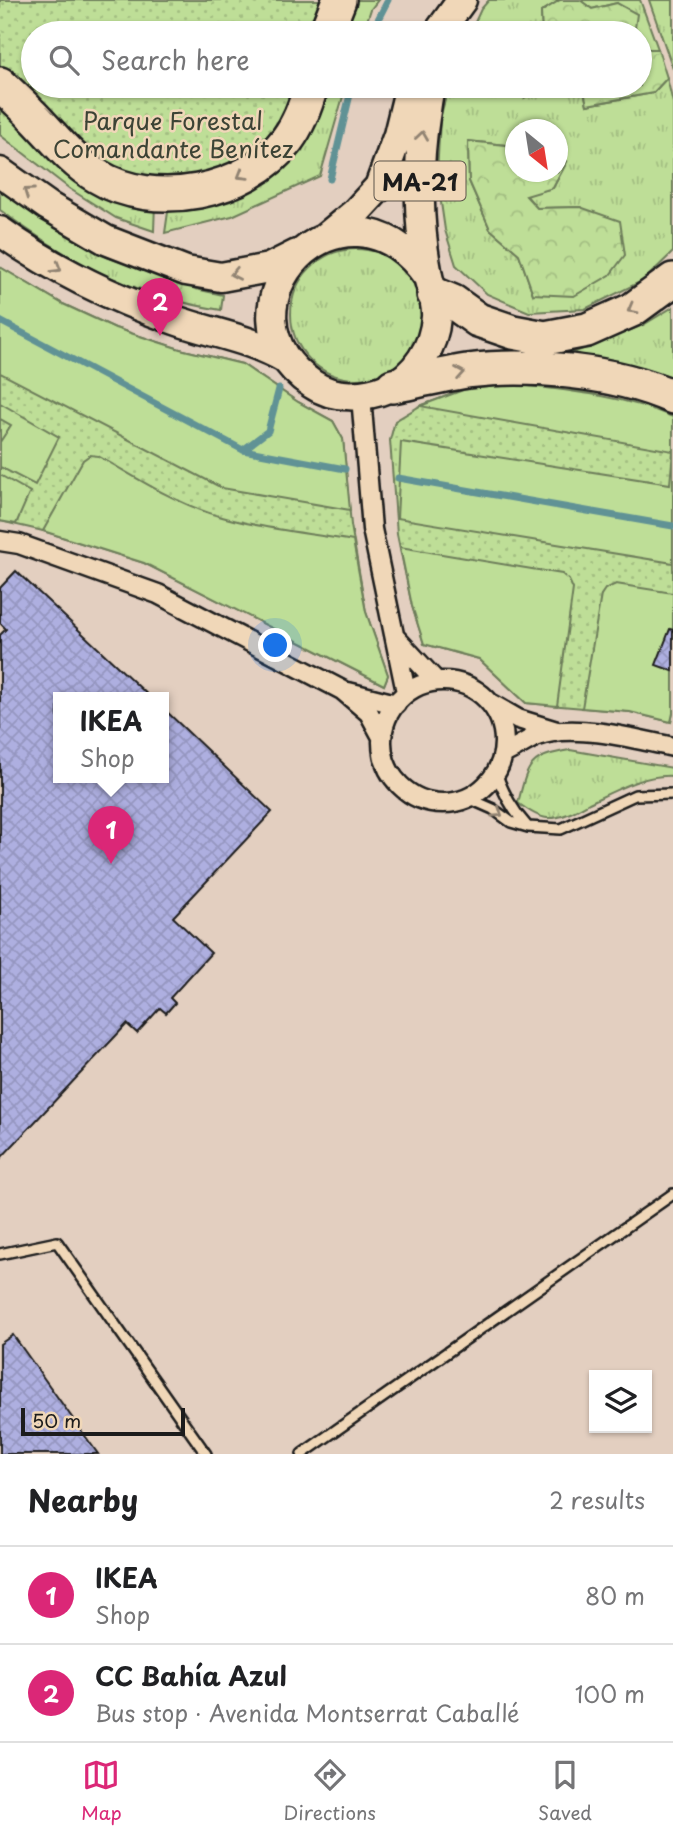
<!DOCTYPE html>
<meta charset="utf-8">
<style>
:root{--surface:#fff;--page:#f6f6f6;--text:#202124;--muted:#757577;--line:#e0e0e0;--accent:#db2777}
body{margin:0;font-family:"Playpen Sans",sans-serif;background:var(--page);color:var(--text)}
.controls{position:absolute;right:21px;bottom:21px;display:grid;overflow:hidden;border-radius:0px;box-shadow:0 2px 5px #0004}
.controls button{width:63px;height:63px;display:grid;place-items:center;padding:0;border:0;border-bottom:2px solid var(--line);background:var(--surface);color:var(--text);font:35px sans-serif}
.compass{position:absolute;left:505px;top:119px;width:63px;height:63px;border-radius:50%;background:var(--surface);box-shadow:0 2px 5px #0004;rotate:150deg}
.scale{position:absolute;left:21px;bottom:18px;width:164px;box-sizing:border-box;padding-left:7px;border:4px solid #1c1c1c;border-top:0;font-size:19px;line-height:24px;white-space:nowrap;color:#1c1c1c;-webkit-text-stroke:5px #f0d7b8;paint-order:stroke}
.you{position:absolute;left:276px;top:646px;width:24px;height:24px;margin:-18px;border:5px solid #fff;border-radius:50%;background:#1a73e8;box-shadow:0 0 0 10px #1a73e833}
.badge{display:grid;place-items:center;width:46px;height:46px;border-radius:50%;background:var(--accent);color:#fff;font-size:23px;font-weight:700}
.pin{position:absolute;translate:-50% -58px;filter:drop-shadow(0 2px 4px #0008)}
.pin::after{content:'';position:absolute;top:37px;width:24px;height:21px;background:inherit;clip-path:polygon(0 0,100% 0,50% 100%)}
.popup{position:absolute;left:53px;top:692px;width:116px;height:91px;box-sizing:border-box;display:grid;place-content:center;border-radius:0px;background:var(--surface);filter:drop-shadow(0 2px 5px #0005);font-size:23px;white-space:nowrap;color:var(--muted)}
.popup b{font-size:26px;color:var(--text)}
.popup::after{content:'';position:absolute;left:50%;top:100%;margin-left:-14px;border:14px solid transparent;border-top-color:var(--surface)}
.list{margin:0;padding:0;list-style:none}
h2{display:flex;justify-content:space-between;align-items:center;height:91px;margin:0;padding:0 28px;font-size:30px}
h2 small{font-size:23px;font-weight:400;color:var(--muted)}
.list li{display:grid;grid-template-columns:46px 1fr auto;gap:21px;align-items:center;box-sizing:border-box;height:98px;padding:0 28px;border-top:2px solid var(--line)}
.list b{display:block;font-size:26px;white-space:nowrap}
.list p{margin:0;font-size:23px;white-space:nowrap;color:var(--muted)}
.list em{font-size:23px;font-style:normal;color:var(--muted)}
.icon{flex:none;width:38px;height:38px;fill:none;stroke:currentColor;stroke-width:2;stroke-linecap:round;stroke-linejoin:round}
.map{position:relative;flex:none;width:673px;height:1454px;overflow:hidden}
.search{position:absolute;background:var(--surface);box-shadow:0 2px 5px #0004;left:21px;right:21px;top:21px;height:77px;display:flex;align-items:center;gap:18px;box-sizing:border-box;padding:0 24px;border-radius:38px;color:var(--muted);font-size:26px}
.sheet{height:287px;background:var(--surface)}
nav{display:flex;justify-content:space-around;align-items:center;box-sizing:border-box;height:98px;border-top:2px solid var(--line);background:var(--surface);font-size:19px;color:var(--muted)}
nav a{display:grid;justify-items:center;gap:4px}
nav .on{color:var(--accent)}
.map>svg:first-child{display:block}
.grass{fill:url(#grass-tufts);stroke:#6d7d5a;stroke-width:2;fill-rule:evenodd}
.forest{fill:url(#forest-crowns);stroke:#6d7d5a;stroke-width:2}
.park{fill:url(#park-dots);stroke:#6d7d5a;stroke-width:2}
.garden{fill:#bede97;stroke:#6d7d5a;stroke-width:2}
.lines{fill:none;stroke-linecap:round;stroke-linejoin:round}
.stream{stroke:#619295;stroke-width:7}
.building{fill:url(#building-cross-hatch);stroke:#1c1c1c;stroke-width:2}
.lane-casing{stroke:#1c1c1c;stroke-width:14}
.street-casing{stroke:#1c1c1c;stroke-width:23}
.primary-casing{stroke:#1c1c1c;stroke-width:33}
.highway-casing{stroke:#1c1c1c;stroke-width:38}
.lane{stroke:#f0d7b8;stroke-width:9}
.street{stroke:#f0d7b8;stroke-width:18}
.primary{stroke:#f0d7b8;stroke-width:28}
.highway{stroke:#f0d7b8;stroke-width:33}
.oneway{stroke:#918372}
.labels{text-anchor:middle;dominant-baseline:central;stroke-width:5;stroke-linejoin:round;paint-order:stroke}
.shield{fill:#f0d7b8;stroke:#5c544b;stroke-width:2}
.shield-label{font-size:23px;font-weight:bold;fill:#1c1c1c}
.park-label{font-size:24px;fill:#3c4335;stroke:#f0d7b8}
</style>
<div class="map">
<svg width="673" height="1454" viewBox="0 0 673 1454">
<defs>
<pattern id="grass-tufts" width="24" height="20" patternUnits="userSpaceOnUse" patternTransform="scale(1.75)"><rect width="24" height="20" fill="#bede97"/><path d="M3 7l-1-3M5 7V3M7 7l1-3M15 17l-1-3M17 17v-4M19 17l1-3" fill="none" stroke="#a3be82"/></pattern>
<pattern id="forest-crowns" width="20" height="18" patternUnits="userSpaceOnUse" patternTransform="scale(1.75)"><rect width="20" height="18" fill="#bede97"/><path d="M2 6a3 3 0 1 1 6 0M12 15a3 3 0 1 1 6 0" fill="none" stroke="#a3be82"/></pattern>
<pattern id="park-dots" width="8" height="8" patternUnits="userSpaceOnUse" patternTransform="scale(1.75)"><rect width="8" height="8" fill="#bede97"/><path d="M2 2h.1M6 6h.1" fill="none" stroke="#a3be82" stroke-width="1.8" stroke-linecap="round"/></pattern>
<pattern id="building-cross-hatch" width="8" height="8" patternUnits="userSpaceOnUse" patternTransform="scale(1.75)"><rect width="8" height="8" fill="#aeafe0"/><path d="M0 0l8 8M0 8l8-8" fill="none" stroke="#9596c0"/></pattern>
</defs>
<rect width="100%" height="100%" fill="#e3cfc0"/>
<filter id="ink" filterUnits="userSpaceOnUse"><feTurbulence type="fractalNoise" baseFrequency=".0143" numOctaves="2"/><feDisplacementMap in="SourceGraphic" scale="14" xChannelSelector="R" yChannelSelector="G"/><feConvolveMatrix kernelMatrix="1 2 1 2 8 2 1 2 1" color-interpolation-filters="sRGB"/></filter>
<g filter="url(#ink)">
<path class="grass" d="M352,0H378L371,9L363,33H341Z
M489,0H560L541,12L542,33H470L481,9Z
M580,0H640L658,49H640V33H629L635,28L617,3L592,9Z
M649,0H673V69Z
M667,78L673,103V252L644,280L585,309L529,312L487,294L456,265L445,230L437,175L440,118L449,86H517L524,98L544,86H583L587,105L653,93ZM516,130H558V158L567,162L553,188L526,195L537,208L580,207L533,294L519,254L490,229L469,181L468,141L516,146Z
M323,86H346L320,176L232,216L165,233L169,205Z
M0,97L155,203L154,231L116,218L70,189L0,135Z
M0,188L57,229L107,257L196,289L223,295L221,310C133,296 70,262 0,210Z
M291 314a65 65 0 1 1 130 0a65 65 0 1 1-130 0Z
M673,307V377L645,368L573,353L643,325Z
M570,750L673,768V776C644,774 614,791 589,803C577,810 562,819 547,818C537,817 526,809 518,803C528,764 528,757 570,750Z"/>
<path class="forest" d="M560,0H580L592,9L617,3L637,14L635,28L629,33H542L541,12Z
M640,49H658L667,78L653,93L587,105L583,86H640Z
M468,141L515,146L516,172H558V158L567,161L553,188L526,196L537,208L580,207L620,221L625,255L610,275L574,296L533,294L519,254L490,229L469,181Z"/>
<path class="park" d="M0,0H325L313,33H33V86H297C292,98 288,114 281,125C245,181 149,200 96,158C83,148 71,133 59,121C40,102 20,84 0,66Z
M0,267L63,304L115,328L180,349L242,364L298,402L333,421L343,439L351,525L366,612L388,675L384,685L144,563L43,531L0,521Z
M463,390L578,391L651,408L673,417V713L671,722L630,712L526,703L479,659L424,644L412,606L397,534L390,440L395,421L420,406Z"/>
<path class="garden" d="M0,267L63,304L115,328L180,349L242,364L298,402L333,421L343,439L350,510L222,488L0,373Z
M510,384C565,390 621,395 673,417V563L397,518L401,442L670,484L673,451L420,406L463,390Z
M0,403L59,437L35,485L0,467V442L11,425L0,419Z
M90,455L98,456C134,476 170,500 209,513C255,528 306,533 353,541L366,612L388,675L384,685L144,563L43,531L83,460Z
M0,475L30,492L16,524L0,521Z
M400,547L562,574L569,580L573,589L557,706L526,703L479,659L424,644L412,606Z
M616,584L673,593V713L671,722L630,712L582,708L601,595L605,589Z"/>
<g class="lines">
<path class="stream" d="M371,33L388,0
M330,179L352,86
M0,321L243,450L345,469
M243,450L268,431L279,389
M398,478L673,526"/>
</g>
<path class="building" d="M16,571L151,698H58V778H164V709L272,812L173,917L211,953L170,998L175,1003L166,1013L160,1008L137,1033L127,1024L0,1159V635L6,629L0,623V588Z
M670,629L673,630V671L656,665Z
M13,1335L98,1454H0V1344Z"/>
<g class="lines">
<g class="lane-casing">
<path id="lane" d="M496,772C503,793 512,810 527,826
M468,798L493,809L511,822L528,827L561,829L635,795L673,794
M0,1254L57,1242L206,1454
M302,1454L673,1194"/>
</g>
<g class="street-casing">
<path id="street" d="M361,396L372,529L406,692
M0,541L19,544L158,594L342,690L369,713L382,737
M396,638L436,681
M382 742a61 61 0 1 1 122 0a61 61 0 1 1-122 0Z
M348,692L396,704
M492,704L518,719L557,731
M503,754C515,749 526,741 537,736C573,722 637,739 673,747"/>
</g>
<g class="primary-casing">
<path id="primary" d="M438,33L462,0
M0,172L48,206L106,240L186,271L221,277L269,268L297,254
M0,231C54,270 113,298 175,320C214,334 249,338 286,359
M326,237L355,213L379,187L398,135L410,86
M428,277C343,156 203,309 312,384C334,399 364,398 388,388C416,376 434,347 436,317C437,302 431,290 428,276C418,225 417,168 425,117C427,107 427,96 431,86"/>
</g>
<g class="highway-casing">
<path id="highway" d="M326,33L339,0
M0,84C10,94 21,103 31,114C53,136 70,160 97,176C154,211 247,193 287,140C299,124 306,105 311,86
M434,294L453,302L478,320L513,332L545,338L587,330L632,310L673,280
M393,386C417,381 442,375 467,371C529,363 615,371 673,397"/>
</g>
<use href="#lane" class="lane"/>
<use href="#street" class="street"/>
<use href="#primary" class="primary"/>
<use href="#highway" class="highway"/>
</g>
<defs><path id="oneway-chevron" d="M-2-3.5L2.5 0L-2 3.5" fill="none" stroke-width="1.6" stroke-linecap="round" stroke-linejoin="round" transform="scale(1.75)"/></defs>
<g class="oneway">
<use href="#oneway-chevron" transform="translate(422 136) rotate(-82)"/>
<use href="#oneway-chevron" transform="translate(242 175) rotate(149)"/>
<use href="#oneway-chevron" transform="translate(28 192) rotate(-145)"/>
<use href="#oneway-chevron" transform="translate(57 268) rotate(31)"/>
<use href="#oneway-chevron" transform="translate(235 274) rotate(169)"/>
<use href="#oneway-chevron" transform="translate(632 309) rotate(151)"/>
<use href="#oneway-chevron" transform="translate(460 373) rotate(-10)"/>
<use href="#oneway-chevron" transform="translate(498 813) rotate(34)"/>
</g>
</g>
<g class="labels">
<rect class="shield" x="374.5" y="161.5" width="91" height="39" rx="5"/>
<g class="shield-label">
<text x="420" y="181">MA-21</text>
</g>
<g class="park-label">
<text x="173" y="120">Parque Forestal<tspan x="173" dy="28">Comandante Benítez</tspan></text>
</g>
</g>
</svg>
<div class="controls">
<button><svg class="icon" aria-label="layers" viewBox="0 0 24 24"><path d="M12 4l9 5-9 5-9-5zM3 14l9 5 9-5"/></svg></button>
</div>
<svg class="compass" viewBox="-18 -18 36 36"><path d="M0-13l5 13h-10z" fill="#e53935"/><path d="M0 13l5-13h-10z" fill="#757577"/></svg>
<div class="scale">50 m</div>
<div class="you"></div>
<div class="pin badge" style="left:111px;top:864px">1</div>
<div class="popup"><b>IKEA</b>Shop</div>
<div class="pin badge" style="left:160px;top:336px">2</div>
<div class="search"><svg class="icon" aria-label="search" viewBox="0 0 24 24"><circle cx="10" cy="10" r="6"/><path d="M15 15l6 6"/></svg>Search here</div>
</div>
<section class="sheet">
<h2>Nearby<small>2 results</small></h2>
<ul class="list">
<li><span class="badge">1</span><div><b>IKEA</b><p>Shop</p></div><em>80 m</em></li>
<li><span class="badge">2</span><div><b>CC Bahía Azul</b><p>Bus stop · Avenida Montserrat Caballé</p></div><em>100 m</em></li>
</ul>
</section>
<nav>
<a class="on"><svg class="icon" aria-label="map" viewBox="0 0 24 24"><path d="M3 6l6-2 6 2 6-2v14l-6 2-6-2-6 2zM9 4v14M15 6v14"/></svg>Map</a>
<a><svg class="icon" aria-label="directions" viewBox="0 0 24 24"><path d="M12 3l9 9-9 9-9-9zM9 14v-3h6M13 9l2 2-2 2"/></svg>Directions</a>
<a><svg class="icon" aria-label="saved" viewBox="0 0 24 24"><path d="M7 4h10v16l-5-4-5 4z"/></svg>Saved</a>
</nav>
